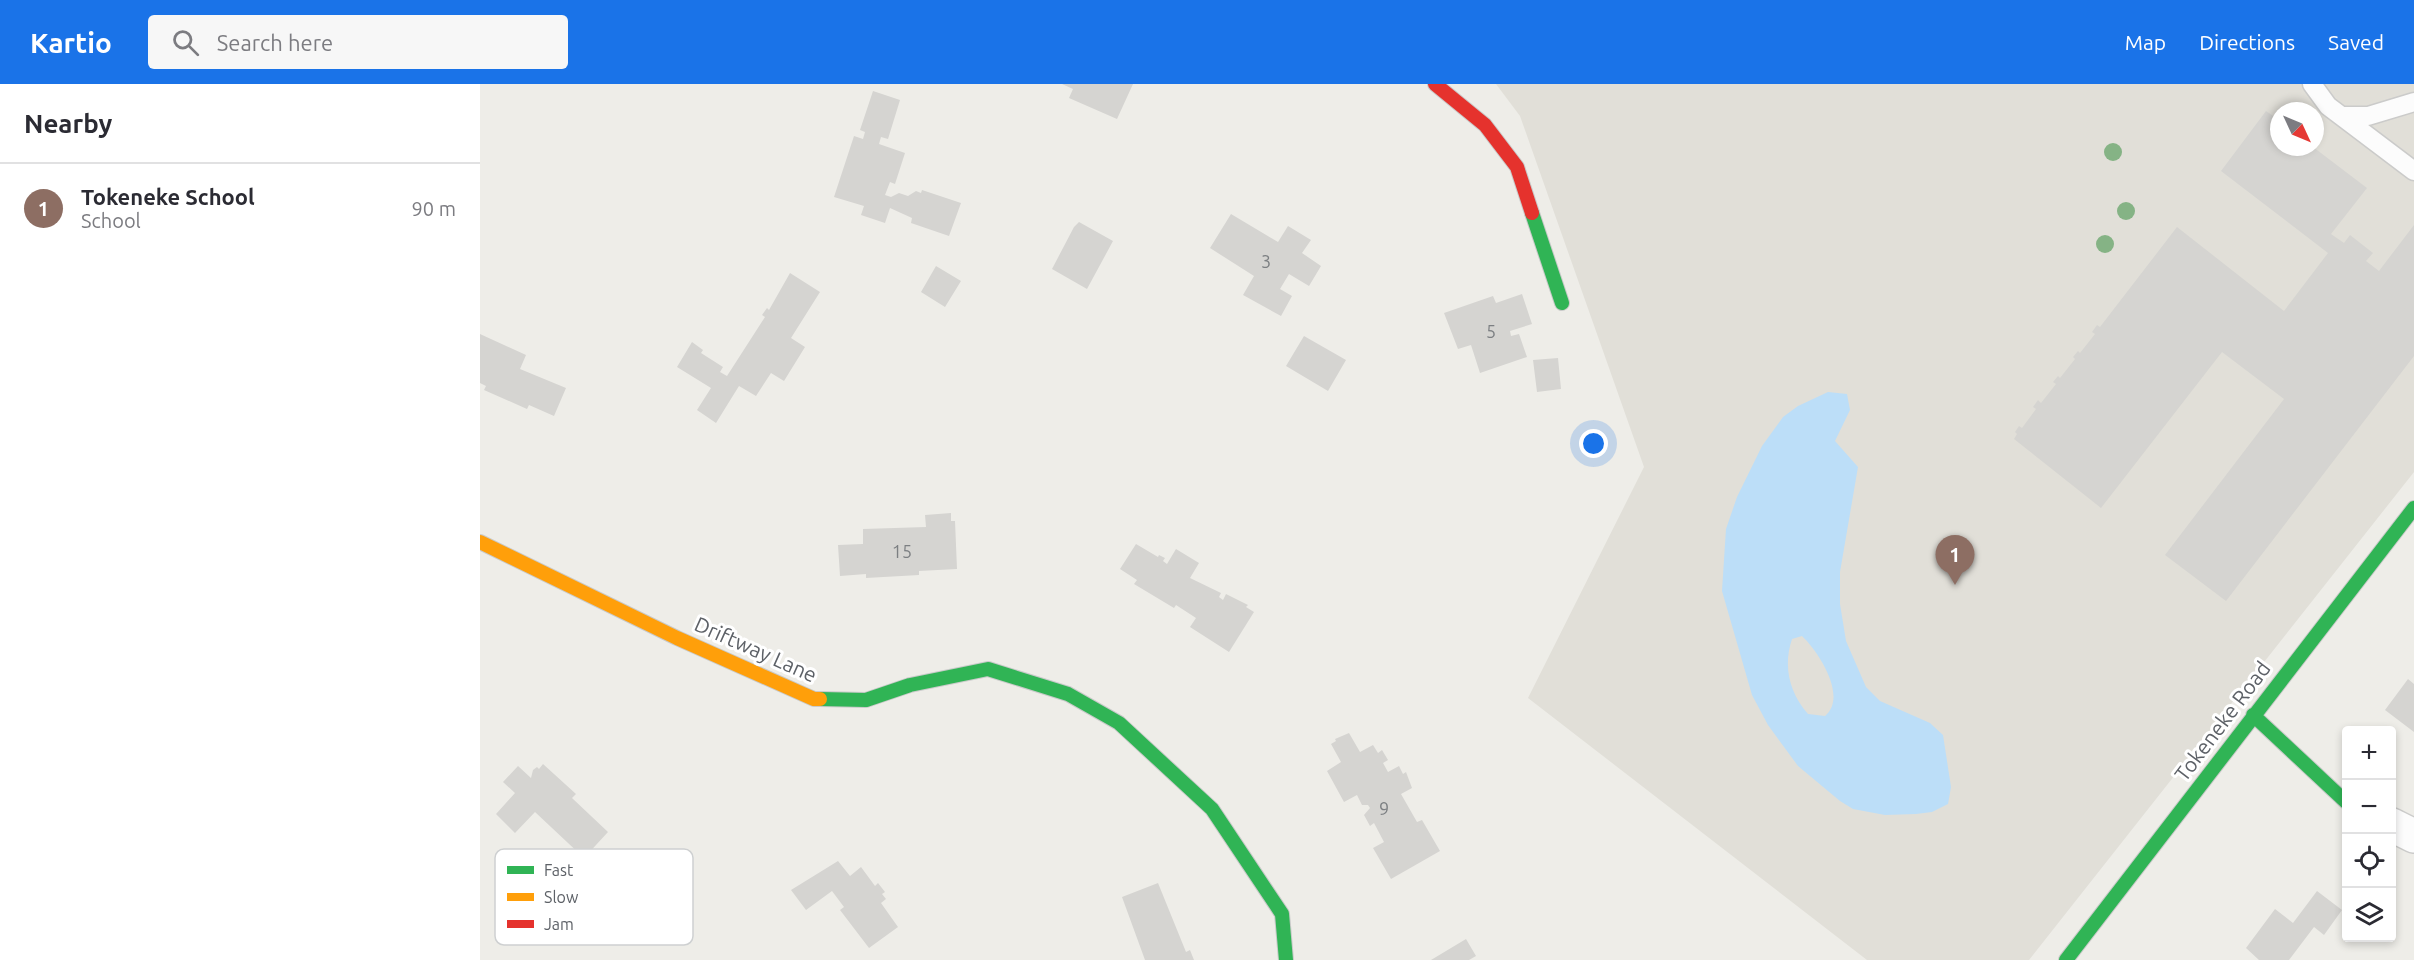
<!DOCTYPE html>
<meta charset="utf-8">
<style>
:root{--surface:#fff;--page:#f7f7f7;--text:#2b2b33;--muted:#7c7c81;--line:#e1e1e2;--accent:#1a73e8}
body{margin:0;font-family:Ubuntu,sans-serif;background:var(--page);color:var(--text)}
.controls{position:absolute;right:18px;bottom:18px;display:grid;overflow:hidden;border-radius:6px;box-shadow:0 3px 9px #0003}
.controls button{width:54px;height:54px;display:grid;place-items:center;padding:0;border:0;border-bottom:2px solid var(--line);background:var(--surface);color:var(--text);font:30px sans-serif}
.compass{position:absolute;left:1790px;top:18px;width:54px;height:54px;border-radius:50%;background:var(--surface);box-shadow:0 3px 9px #0003;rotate:134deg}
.you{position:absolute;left:1114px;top:360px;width:21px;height:21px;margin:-15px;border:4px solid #fff;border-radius:50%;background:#1a73e8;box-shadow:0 0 0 9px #1a73e833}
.badge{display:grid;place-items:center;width:39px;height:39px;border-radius:50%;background:var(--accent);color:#fff;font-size:20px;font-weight:700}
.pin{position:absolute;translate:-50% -50px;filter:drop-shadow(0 2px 3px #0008)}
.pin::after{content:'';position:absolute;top:32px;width:21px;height:18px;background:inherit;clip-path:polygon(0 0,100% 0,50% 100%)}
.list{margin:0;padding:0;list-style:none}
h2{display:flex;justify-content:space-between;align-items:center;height:78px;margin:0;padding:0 24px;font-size:26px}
h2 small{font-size:20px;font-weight:400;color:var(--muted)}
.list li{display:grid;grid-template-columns:39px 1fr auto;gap:18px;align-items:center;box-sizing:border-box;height:90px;padding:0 24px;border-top:2px solid var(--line)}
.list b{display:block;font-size:22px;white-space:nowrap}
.list p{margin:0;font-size:20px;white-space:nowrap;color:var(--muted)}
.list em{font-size:20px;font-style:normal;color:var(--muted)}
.icon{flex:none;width:33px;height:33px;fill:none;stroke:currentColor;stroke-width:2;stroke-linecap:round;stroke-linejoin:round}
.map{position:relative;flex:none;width:1934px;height:876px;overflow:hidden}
header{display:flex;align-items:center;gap:36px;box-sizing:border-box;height:84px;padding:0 30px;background:var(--accent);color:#fff}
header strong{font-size:28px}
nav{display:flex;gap:33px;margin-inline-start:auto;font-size:21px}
.search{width:420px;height:54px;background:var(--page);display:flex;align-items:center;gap:15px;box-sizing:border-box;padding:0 21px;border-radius:6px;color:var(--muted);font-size:22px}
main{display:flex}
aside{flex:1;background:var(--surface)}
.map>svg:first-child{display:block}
.education{fill:#e1dfd8;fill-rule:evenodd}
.water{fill:#bcdef8;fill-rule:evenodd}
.building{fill:#d5d4d1}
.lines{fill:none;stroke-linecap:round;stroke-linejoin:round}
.lane-casing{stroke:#cbcbca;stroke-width:21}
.street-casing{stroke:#cbcbca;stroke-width:36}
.fast-casing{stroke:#c9cac9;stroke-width:16}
.slow-casing{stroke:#c9cac9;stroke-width:16}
.jam-casing{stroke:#c9cac9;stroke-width:16}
.lane{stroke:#fcfcfc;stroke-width:18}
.street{stroke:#fcfcfc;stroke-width:33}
.fast{stroke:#30b455;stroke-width:14}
.slow{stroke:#ff9f0a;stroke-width:14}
.jam{stroke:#e5322d;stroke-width:14}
.tree{fill:#85b385}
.labels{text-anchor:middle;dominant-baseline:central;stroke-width:6;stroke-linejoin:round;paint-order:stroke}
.number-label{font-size:18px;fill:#7c7f82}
.street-label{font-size:21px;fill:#5d6167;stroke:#fff}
.key{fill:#fff;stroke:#ced0d1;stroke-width:1.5}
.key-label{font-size:16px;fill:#5d6167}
</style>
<header>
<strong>Kartio</strong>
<div class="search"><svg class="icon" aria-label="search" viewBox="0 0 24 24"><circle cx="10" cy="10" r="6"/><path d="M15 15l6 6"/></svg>Search here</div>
<nav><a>Map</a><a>Directions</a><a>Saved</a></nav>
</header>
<main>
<aside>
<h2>Nearby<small></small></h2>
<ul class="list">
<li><span class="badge" style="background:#8d6e63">1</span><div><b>Tokeneke School</b><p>School</p></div><em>90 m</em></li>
</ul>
</aside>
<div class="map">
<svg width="1934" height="876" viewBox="0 0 1934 876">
<rect width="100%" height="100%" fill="#eeede8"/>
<path class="education" d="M1016,0H1934V388L1549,876H1387L1048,614L1164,383L1040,32ZM1799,27H1835V63H1799Z"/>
<path class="water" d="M1348,308L1367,310L1370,326L1355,357L1378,383L1360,488V520L1366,557L1386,603L1400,617L1450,639L1463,651L1471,703L1468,720L1452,728L1436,730L1405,731L1373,725L1360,717L1318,682L1288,641L1272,611L1242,507L1246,445L1257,413L1282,362L1303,333L1318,322ZM1322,552C1339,568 1368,613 1345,632L1328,630C1309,608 1303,582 1312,555Z"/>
<path class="building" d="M582,0H653L637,35L589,14L593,5Z
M393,7L420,16L408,55L401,53L399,60L425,69L415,100L410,98L405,111L411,113L419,109L428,112L436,107L441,109L442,106L481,119L469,152L431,139L432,134L410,124L405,139L381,131L384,122L354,113L374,52L383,55L385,48L380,46Z
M1786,27L1799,36V63H1833L1887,104L1851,150L1864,159L1870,151L1893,169L1886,177L1899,187L1934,141V272L1746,517L1685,471L1804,315L1742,268L1621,424L1534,355L1537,350L1535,348L1539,342L1542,344L1556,325L1553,323L1558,316L1561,319L1576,300L1573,298L1578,292L1580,294L1595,275L1593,273L1598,267L1600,269L1615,250L1612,248L1617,241L1620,243L1697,143L1804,227L1848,169L1741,87Z
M751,130L798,158L808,142L831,156L822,169L841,182L829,202L809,190L800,205L812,212L801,232L763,211L774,192L730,164Z
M599,138L633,157L607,205L572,185L594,143Z
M456,182L481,197L465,223L441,208Z
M310,189L340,208L311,254L325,263L304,297L291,289L276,312L259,302L236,339L217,326L231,304L197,283L212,258L223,266L221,269L243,283L240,288L247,292L285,233L282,231L287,224L289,226Z
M1042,210L1052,240L1030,247L1031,252L1039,250L1047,273L1000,289L991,261L978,265L964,229L1013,212L1016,219Z
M0,250L46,271L40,285L86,304L74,332L49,321L47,325L4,306L6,302L0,299Z
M824,252L866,276L848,307L806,282Z
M1078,274L1081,305L1057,308L1053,276Z
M471,429V437H475L477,485L439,487V491L386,494V490L360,492L358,461L383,460V445L446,443L445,431Z
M656,460L678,473L679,471L685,474L683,477L687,480L696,465L719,479L710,494L741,509L739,513L743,516L746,510L768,521L766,523L774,528L749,568L710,543L716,534L696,521L694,524L654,500L657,496L640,485Z
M1928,595L1934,600V648L1905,626Z
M869,649L880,668L893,661L898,669L902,666L908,676L903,679L908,688L919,682L923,690L926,688L932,704L921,710L937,738L942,736L960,767L911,795L893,764L904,758L894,739L890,742L884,731L890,724L888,721H882L877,711L864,718L847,687L861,678L851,660L856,657L855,655Z
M63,680L96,710L92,714L128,748L104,774L55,728L35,749L16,730L35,709L23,698L38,682L51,694L53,686L57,683L59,685Z
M358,777L370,792L381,783L395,802L398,799L405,808L402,810L406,815L401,819L418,843L389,864L360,826L364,823L352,807L326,826L311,806Z
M678,799L706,868L710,866L714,876H665L642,813Z
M1837,807L1862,826L1844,851L1834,843L1809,876H1779L1766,864L1795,825L1813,839Z
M986,855L996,872L989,876H951Z"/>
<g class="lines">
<g class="lane-casing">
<path id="lane" d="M1832,0L1848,22L1934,87
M1862,32H1888L1934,18"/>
</g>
<g class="street-casing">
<path id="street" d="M1912,741L1934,752"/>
</g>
<g class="fast-casing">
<path id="fast" d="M1052,129L1082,219
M340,615L386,616L430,601L508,585L588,610L639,639L732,725L802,830L806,876
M1773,631L1866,718
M1586,876L1934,424"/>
</g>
<g class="slow-casing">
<path id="slow" d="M0,458L197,554L334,615H340"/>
</g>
<g class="jam-casing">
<path id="jam" d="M955,0L1005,41L1037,83L1052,129"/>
</g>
<use href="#lane" class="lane"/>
<use href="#street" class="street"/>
<use href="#fast" class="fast"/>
<use href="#slow" class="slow"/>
<use href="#jam" class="jam"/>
</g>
<g class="tree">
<circle cx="1633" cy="68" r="9"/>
<circle cx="1646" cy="127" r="9"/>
<circle cx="1625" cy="160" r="9"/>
</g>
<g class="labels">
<g class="number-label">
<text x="786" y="177">3</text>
<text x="1011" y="247">5</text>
<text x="422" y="467">15</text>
<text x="904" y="724">9</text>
</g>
<g class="street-label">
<text transform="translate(276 565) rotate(24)">Driftway Lane</text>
<text transform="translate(1742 637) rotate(-53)">Tokeneke Road</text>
</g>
</g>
<rect x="15" y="765" width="198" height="96" rx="9" class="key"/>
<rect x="27" y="782" width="27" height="8" fill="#30b455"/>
<rect x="27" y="809" width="27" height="8" fill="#ff9f0a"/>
<rect x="27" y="836" width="27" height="8" fill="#e5322d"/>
<g class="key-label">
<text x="64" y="792">Fast</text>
<text x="64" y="819">Slow</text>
<text x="64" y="846">Jam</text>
</g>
</svg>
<div class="controls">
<button>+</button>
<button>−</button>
<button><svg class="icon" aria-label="locate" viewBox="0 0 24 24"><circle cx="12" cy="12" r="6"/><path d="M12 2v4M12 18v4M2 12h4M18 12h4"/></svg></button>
<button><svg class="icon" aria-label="layers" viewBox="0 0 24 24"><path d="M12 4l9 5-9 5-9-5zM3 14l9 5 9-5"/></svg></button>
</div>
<svg class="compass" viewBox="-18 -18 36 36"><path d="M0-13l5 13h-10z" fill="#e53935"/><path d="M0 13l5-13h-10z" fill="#7c7c81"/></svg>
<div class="you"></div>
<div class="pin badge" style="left:1475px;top:501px;background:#8d6e63">1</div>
</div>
</main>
